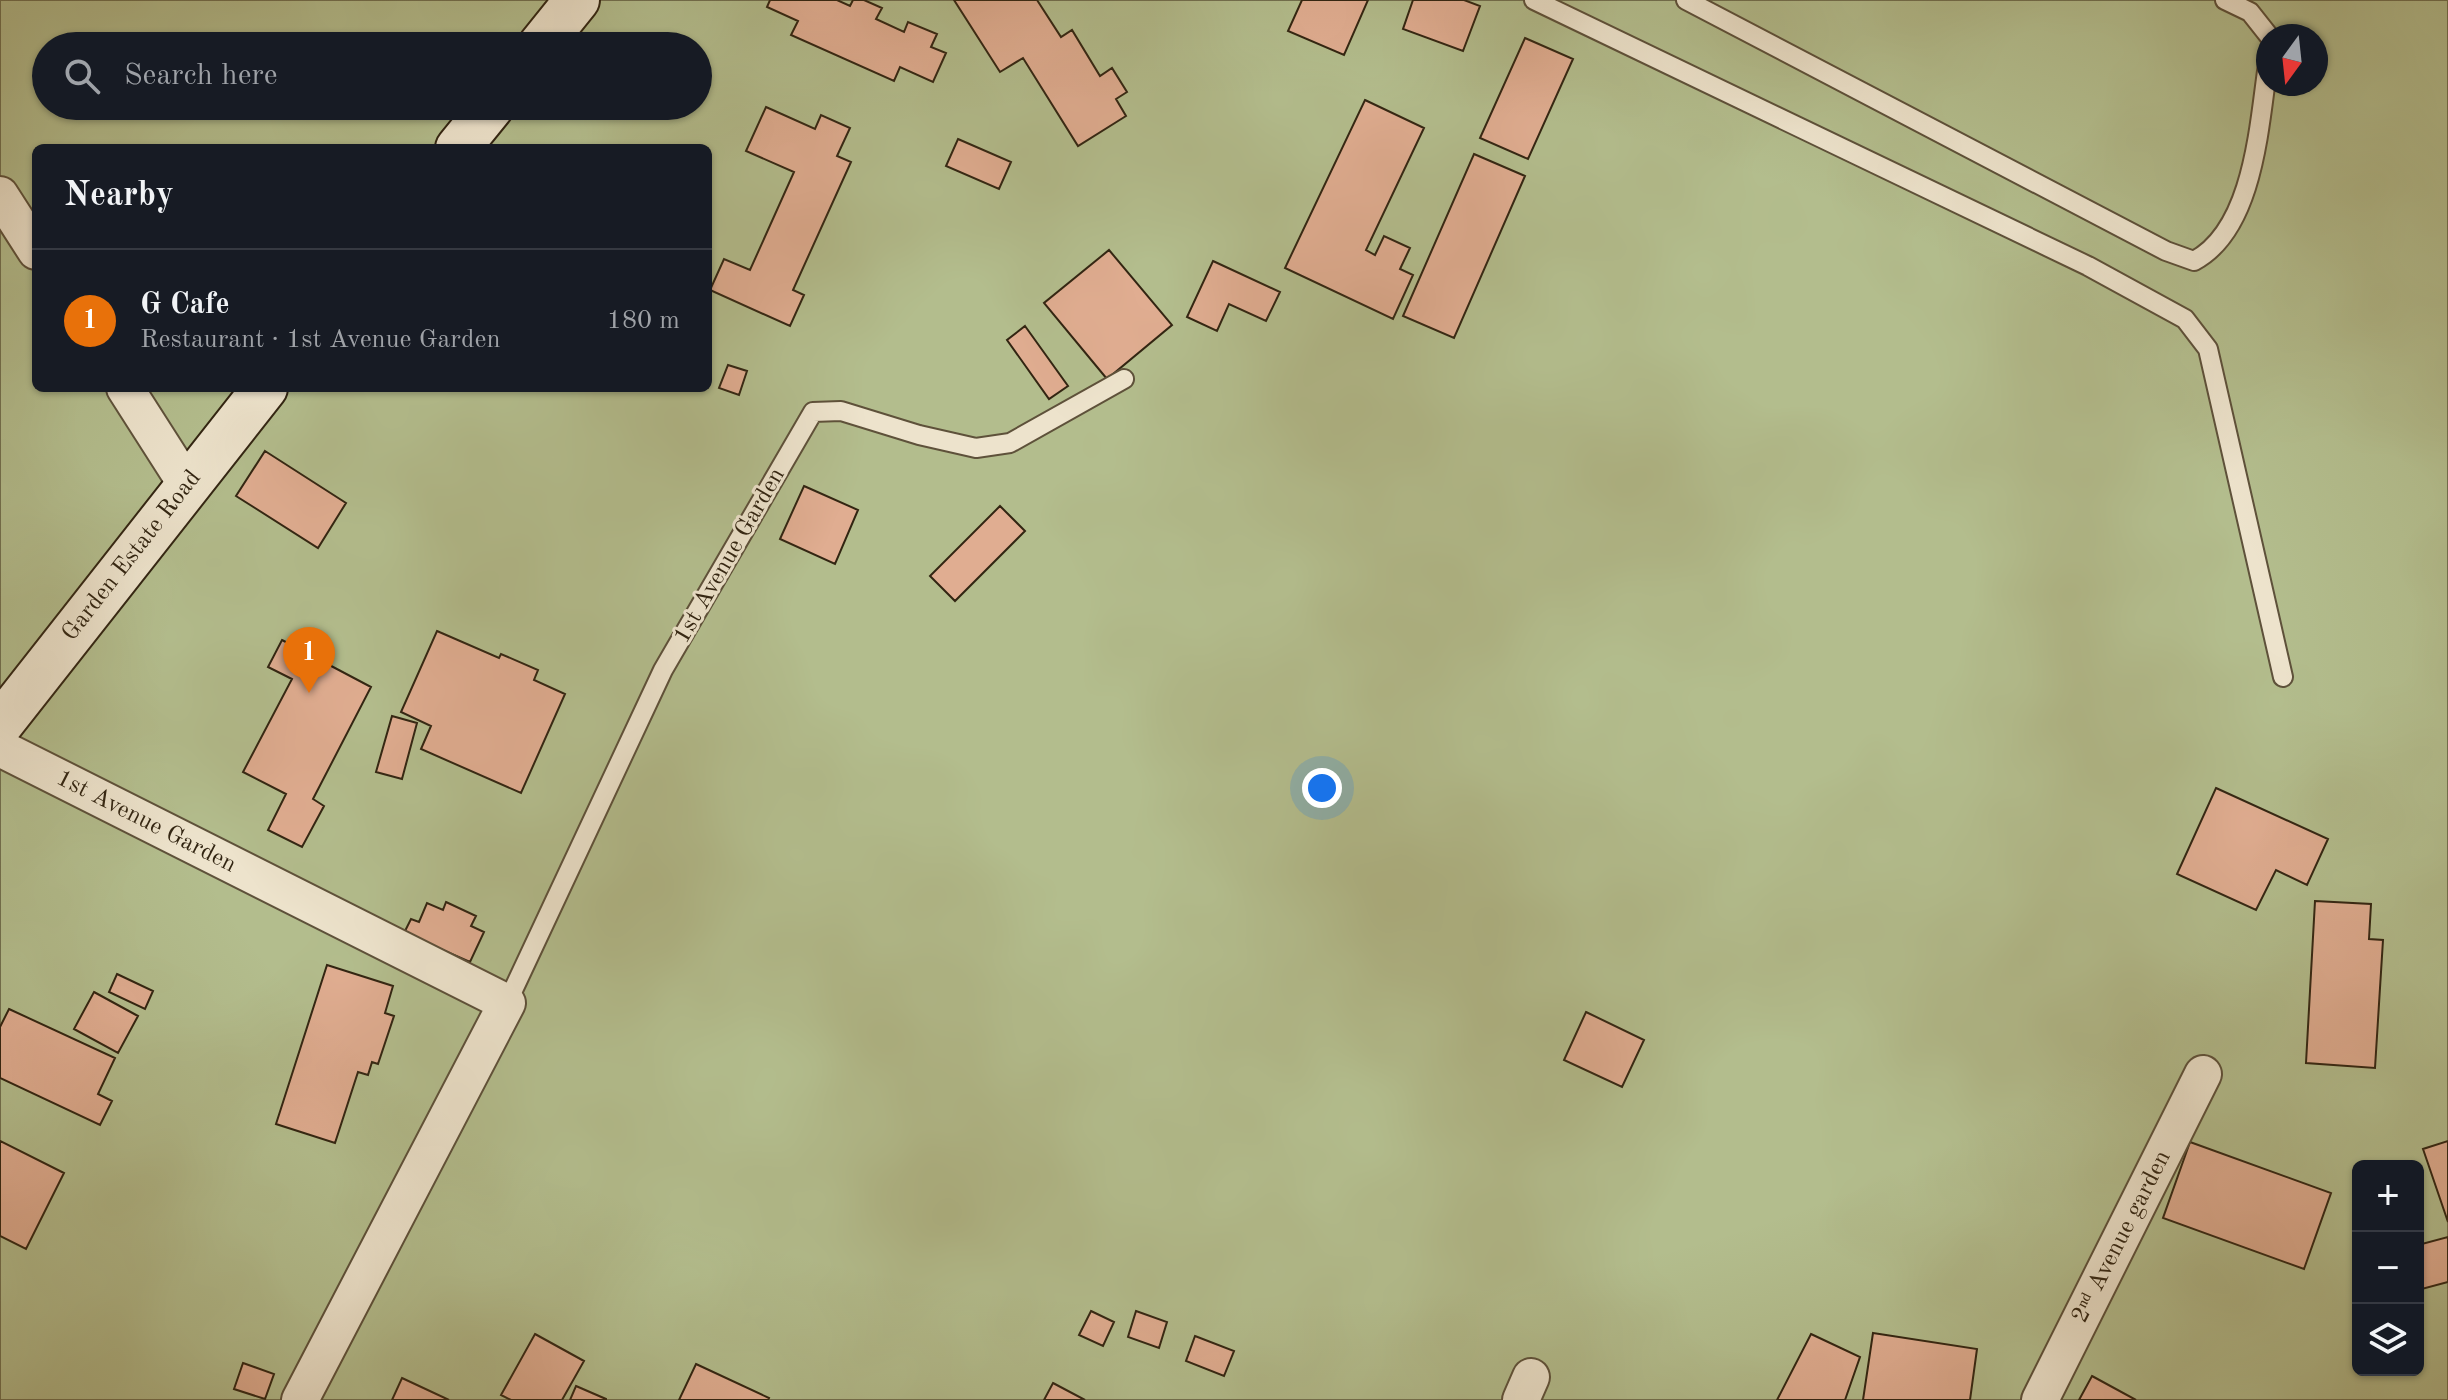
<!DOCTYPE html>
<meta charset="utf-8">
<style>
:root{--surface:#171b24;--page:#242831;--text:#f1f3f6;--muted:#9ea1a6;--line:#363941;--accent:#c59692}
body{margin:0;font-family:"Old Standard TT",serif;background:var(--page);color:var(--text)}
.controls{position:absolute;right:24px;bottom:24px;display:grid;overflow:hidden;border-radius:12px;box-shadow:0 2px 6px #0004}
.controls button{width:72px;height:72px;display:grid;place-items:center;padding:0;border:0;border-bottom:2px solid var(--line);background:var(--surface);color:var(--text);font:40px sans-serif}
.compass{position:absolute;left:2256px;top:24px;width:72px;height:72px;border-radius:50%;background:var(--surface);box-shadow:0 2px 6px #0004;rotate:195deg}
.you{position:absolute;left:1322px;top:788px;width:28px;height:28px;margin:-20px;border:6px solid #fff;border-radius:50%;background:#1a73e8;box-shadow:0 0 0 12px #1a73e833}
.badge{display:grid;place-items:center;width:52px;height:52px;border-radius:50%;background:var(--accent);color:#fff;font-size:26px;font-weight:700}
.pin{position:absolute;translate:-50% -66px;filter:drop-shadow(0 2px 4px #0008)}
.pin::after{content:'';position:absolute;top:42px;width:28px;height:24px;background:inherit;clip-path:polygon(0 0,100% 0,50% 100%)}
.list{margin:0;padding:0;list-style:none}
h2{display:flex;justify-content:space-between;align-items:center;height:104px;margin:0;padding:0 32px;font-size:34px}
h2 small{font-size:26px;font-weight:400;color:var(--muted)}
.list li{display:grid;grid-template-columns:52px 1fr auto;gap:24px;align-items:center;box-sizing:border-box;height:144px;padding:0 32px;border-top:2px solid var(--line)}
.list b{display:block;font-size:30px;white-space:nowrap}
.list p{margin:0;font-size:26px;white-space:nowrap;color:var(--muted)}
.list em{font-size:26px;font-style:normal;color:var(--muted)}
.icon{flex:none;width:44px;height:44px;fill:none;stroke:currentColor;stroke-width:2;stroke-linecap:round;stroke-linejoin:round}
.map{position:relative;flex:none;width:2448px;height:1400px;overflow:hidden}
.search{position:absolute;background:var(--surface);box-shadow:0 2px 6px #0004;left:32px;top:32px;width:680px;height:88px;display:flex;align-items:center;gap:20px;box-sizing:border-box;padding:0 28px;border-radius:44px;color:var(--muted);font-size:30px}
.panel{position:absolute;background:var(--surface);box-shadow:0 2px 6px #0004;left:32px;top:144px;width:680px;height:248px;border-radius:12px}
.map>svg:first-child{display:block}
.green{fill:#b3bd8d;stroke:#727150;stroke-width:2;fill-rule:evenodd}
.building{fill:#e0ad91;stroke:#322512;stroke-width:2}
.lines{fill:none;stroke-linecap:round;stroke-linejoin:round}
.lane-casing{stroke:#5e513a;stroke-width:22}
.street-casing{stroke:#5e513a;stroke-width:40}
.secondary-casing{stroke:#322512;stroke-width:48}
.lane{stroke:#ede3cc;stroke-width:18}
.street{stroke:#ede3cc;stroke-width:36}
.secondary{stroke:#ede3cc;stroke-width:44}
.labels{text-anchor:middle;dominant-baseline:central;stroke-width:6;stroke-linejoin:round;paint-order:stroke}
.street-label{font-size:24px;fill:#322512;stroke:#ede3cc}
</style>
<div class="map">
<svg width="2448" height="1400" viewBox="0 0 2448 1400">
<rect width="100%" height="100%" fill="#e4d4b1"/>
<filter id="stains"><feTurbulence type="fractalNoise" baseFrequency=".0025" numOctaves="4"/><feColorMatrix values="0 0 0 0 .2 0 0 0 0 .09 0 0 0 0 .02 0 0 0 .5 -.17"/></filter>
<radialGradient id="worn" r=".72"><stop offset=".6" stop-color="#630" stop-opacity="0"/><stop offset="1" stop-color="#630" stop-opacity=".3"/></radialGradient>
<path class="green" d="M0,0H2448V1400H0ZM2268,36H2316V84H2268ZM46,46H698V106H46ZM36,148H708V388H36ZM2358,1166H2418V1370H2358Z"/>
<path class="building" d="M770,0H837L850,6L853,0H864L882,8L876,19L904,32L908,22L937,34L931,47L946,53L933,82L900,67L894,81L791,35L798,21L767,7Z
M954,0H1037L1061,37L1072,30L1100,76L1112,68L1127,92L1116,99L1126,116L1078,146L1023,58L1000,72Z
M1302,0H1368L1344,55L1288,31Z
M1413,0H1464L1480,6L1463,51L1403,29Z
M1525,38L1573,59L1528,159L1480,138Z
M1365,100L1424,128L1366,250L1375,255L1384,236L1410,248L1400,269L1413,275L1393,319L1285,268Z
M766,107L815,129L821,115L850,128L837,156L851,162L793,290L804,295L790,326L710,290L724,259L750,270L794,172L746,151Z
M958,139L1011,162L999,189L946,166Z
M1474,154L1525,176L1454,338L1403,316Z
M1109,250L1172,325L1107,379L1044,303Z
M1213,261L1280,292L1266,321L1229,304L1217,331L1187,317Z
M1025,326L1068,386L1049,399L1007,340Z
M728,365L747,371L739,395L719,388Z
M265,451L346,503L318,548L236,496Z
M804,486L858,510L835,564L780,539Z
M1000,506L1025,531L955,601L930,576Z
M437,631L499,658L501,654L538,670L534,680L565,694L521,793L421,749L431,726L401,712Z
M282,640L371,687L313,799L324,806L302,847L268,830L286,794L243,772L292,679L268,667Z
M392,716L417,723L402,779L376,772Z
M2216,788L2328,839L2307,885L2276,870L2256,910L2177,874Z
M2315,901L2371,904L2369,939L2383,940L2375,1068L2306,1063Z
M446,902L476,916L471,926L484,932L470,962L404,933L411,919L419,922L427,903L443,910Z
M327,965L393,986L385,1013L394,1016L378,1064L372,1062L368,1075L358,1072L335,1143L276,1124Z
M117,974L153,991L145,1009L109,992Z
M94,992L138,1016L118,1053L74,1029Z
M9,1009L115,1058L98,1094L112,1101L100,1125L0,1078V1027Z
M1586,1012L1644,1040L1622,1087L1564,1060Z
M0,1141L64,1173L26,1249L0,1236Z
M2448,1141V1222L2423,1149Z
M2190,1142L2331,1193L2304,1269L2163,1218Z
M2448,1237V1282L2418,1290V1245Z
M1091,1311L1114,1322L1103,1346L1079,1335Z
M1136,1311L1167,1322L1159,1348L1128,1337Z
M1873,1333L1977,1349L1970,1400H1863Z
M535,1334L584,1361L562,1400H511L501,1395Z
M1811,1334L1860,1357L1845,1400H1777Z
M1195,1336L1234,1351L1224,1376L1186,1361Z
M243,1363L274,1374L265,1399L234,1389Z
M696,1364L769,1398L768,1400H679Z
M2092,1376L2136,1400H2079Z
M402,1378L449,1400H392Z
M1053,1383L1085,1400H1044Z
M576,1386L606,1399V1400H570Z"/>
<g class="lines">
<g class="lane-casing">
<path id="lane" d="M1534,0L2088,266L2185,319L2208,349L2283,677
M1686,0L2166,251L2194,261C2254,229 2259,125 2268,64
M2225,0L2250,12L2269,36
M507,1003L663,670L813,412L841,411L919,435L976,448L1010,443L1124,379"/>
</g>
<g class="street-casing">
<path id="street" d="M0,195L36,251
M125,388L187,485
M0,748L507,1003L300,1400
M1521,1400L1531,1377
M2040,1400L2203,1074"/>
</g>
<g class="secondary-casing">
<path id="secondary" d="M540,46L577,0
M458,148L492,106
M0,725L265,388"/>
</g>
<use href="#lane" class="lane"/>
<use href="#street" class="street"/>
<use href="#secondary" class="secondary"/>
</g>
<g class="labels">
<g class="street-label">
<text transform="translate(132 556) rotate(-52)">Garden Estate Road</text>
<text transform="translate(730 556) rotate(-60)">1st Avenue Garden</text>
<text transform="translate(146 822) rotate(27)">1st Avenue Garden</text>
<text transform="translate(2122 1237) rotate(-63)">2ⁿᵈ Avenue garden</text>
</g>
</g>
<rect width="100%" height="100%" filter="url(#stains)"/>
<rect width="100%" height="100%" fill="url(#worn)"/>
</svg>
<div class="controls">
<button>+</button>
<button>−</button>
<button><svg class="icon" aria-label="layers" viewBox="0 0 24 24"><path d="M12 4l9 5-9 5-9-5zM3 14l9 5 9-5"/></svg></button>
</div>
<svg class="compass" viewBox="-18 -18 36 36"><path d="M0-13l5 13h-10z" fill="#e53935"/><path d="M0 13l5-13h-10z" fill="#9ea1a6"/></svg>
<div class="you"></div>
<div class="pin badge" style="left:309px;top:693px;background:#e8710a">1</div>
<div class="search"><svg class="icon" aria-label="search" viewBox="0 0 24 24"><circle cx="10" cy="10" r="6"/><path d="M15 15l6 6"/></svg>Search here</div>
<section class="panel">
<h2>Nearby<small></small></h2>
<ul class="list">
<li><span class="badge" style="background:#e8710a">1</span><div><b>G Cafe</b><p>Restaurant · 1st Avenue Garden</p></div><em>180 m</em></li>
</ul>
</section>
</div>
